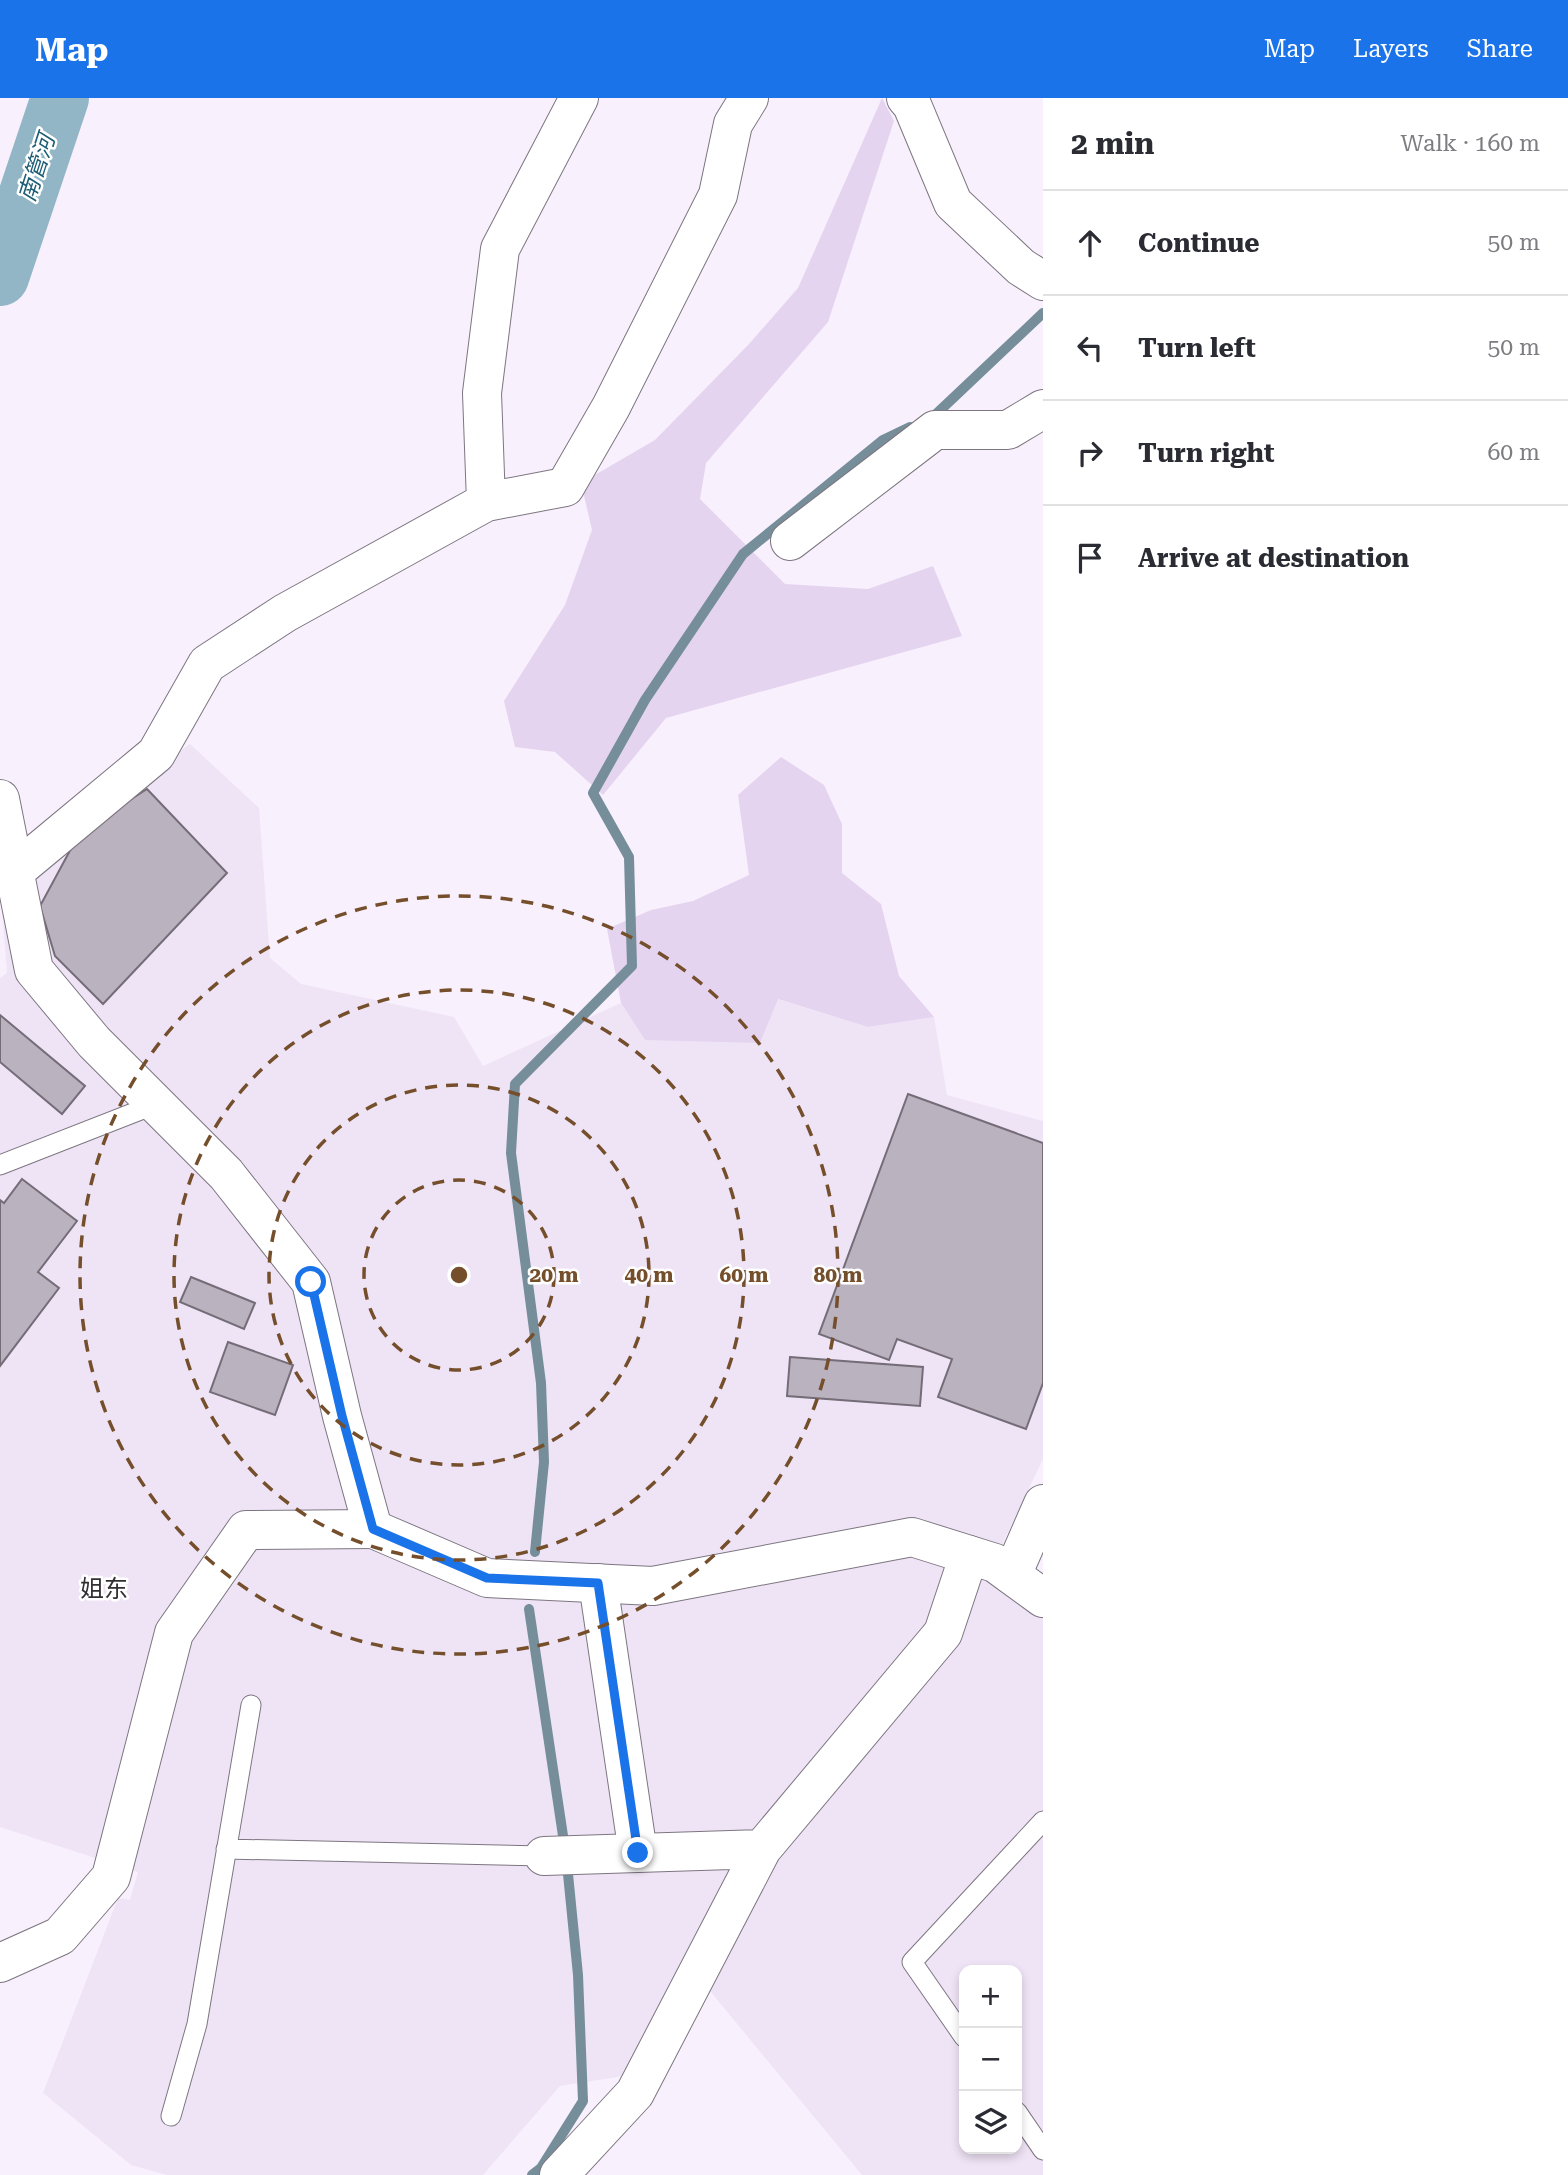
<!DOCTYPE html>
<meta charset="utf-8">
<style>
:root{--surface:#fff;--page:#f2f2f3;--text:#2b2b33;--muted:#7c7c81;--line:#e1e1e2;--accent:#1a73e8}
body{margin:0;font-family:"Roboto Serif","Noto Sans SC",serif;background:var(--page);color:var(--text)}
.controls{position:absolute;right:21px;bottom:21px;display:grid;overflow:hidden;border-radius:14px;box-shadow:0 4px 10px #0003}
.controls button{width:63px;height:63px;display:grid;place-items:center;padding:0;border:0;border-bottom:2px solid var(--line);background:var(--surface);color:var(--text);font:35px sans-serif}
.stop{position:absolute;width:21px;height:21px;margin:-16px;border:5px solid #1a73e8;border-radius:50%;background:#fff}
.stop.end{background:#1a73e8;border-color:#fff;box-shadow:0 2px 7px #0008}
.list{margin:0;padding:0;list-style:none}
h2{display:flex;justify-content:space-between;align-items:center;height:91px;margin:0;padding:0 28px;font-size:30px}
h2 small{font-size:23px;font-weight:400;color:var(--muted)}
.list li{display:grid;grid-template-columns:46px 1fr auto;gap:21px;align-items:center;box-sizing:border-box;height:105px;padding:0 28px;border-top:2px solid var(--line)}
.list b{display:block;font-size:26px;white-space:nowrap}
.list em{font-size:23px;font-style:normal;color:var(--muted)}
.icon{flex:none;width:38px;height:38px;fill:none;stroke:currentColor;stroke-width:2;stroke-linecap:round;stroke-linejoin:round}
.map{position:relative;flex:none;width:1043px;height:2077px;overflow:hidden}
header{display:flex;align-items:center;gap:42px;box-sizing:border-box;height:98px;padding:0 35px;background:var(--accent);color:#fff}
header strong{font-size:33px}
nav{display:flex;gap:38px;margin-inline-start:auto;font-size:24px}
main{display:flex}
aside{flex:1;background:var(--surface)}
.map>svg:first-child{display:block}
.built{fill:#efe4f6;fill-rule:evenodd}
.green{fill:#e5d4ef}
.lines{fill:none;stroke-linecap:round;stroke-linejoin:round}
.stream{stroke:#768e9a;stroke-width:10}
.river{stroke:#93b6c6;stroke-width:58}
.building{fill:#bab2be;stroke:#746d78;stroke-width:2}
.service-casing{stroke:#7d7680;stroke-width:21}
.minor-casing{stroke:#7d7680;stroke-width:40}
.tertiary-casing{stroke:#7d7680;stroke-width:40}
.service{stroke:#fff;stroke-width:19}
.minor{stroke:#fff;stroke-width:38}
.tertiary{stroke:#fff;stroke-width:38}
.route{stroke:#1a73e8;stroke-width:9}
.ring{fill:none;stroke:#754f2b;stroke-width:3.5;stroke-dasharray:12 9}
.labels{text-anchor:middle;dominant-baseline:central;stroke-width:5;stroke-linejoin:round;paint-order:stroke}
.water-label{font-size:23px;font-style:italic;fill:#1d5d76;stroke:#fff}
.quarter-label{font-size:24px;fill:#322f33;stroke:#fff}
.centre{fill:#754f2b;stroke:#fff;stroke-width:3.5}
.ring-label{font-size:21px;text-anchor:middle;font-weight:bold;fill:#754f2b;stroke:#fff;stroke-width:5;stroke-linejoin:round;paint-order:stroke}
</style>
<header>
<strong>Map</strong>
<nav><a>Map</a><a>Layers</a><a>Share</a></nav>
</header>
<main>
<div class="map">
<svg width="1043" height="2077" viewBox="0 0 1043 2077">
<rect width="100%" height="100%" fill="#f8f0fc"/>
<path class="built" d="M190,646L259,710L270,860L301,886L454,919L483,968L621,905L645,942L777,901L868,929L934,919L947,997L1043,1023V1361L1001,1449L1043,1477V2077H862L705,1887L662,1972L560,1988L483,2077H167L131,2067L43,1995L118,1800L130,1802L138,1774L0,1729V880L7,875L0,785ZM964,1872H1017V2051H964Z"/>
<path class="green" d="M882,0L894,23L828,224L706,365L700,401L785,486L868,491L933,468L962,538L666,620L603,697L555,654L515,649L504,603L565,507L592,432L581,385L655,342L749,246L798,190Z
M781,659L824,687L842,726V775L881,806L899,878L934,919L868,929L778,901L760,945L645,942L621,905L607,831L651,812L693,803L749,777L738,697Z"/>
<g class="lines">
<path class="stream" d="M933,319L1043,215
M535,1454L544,1364L541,1285L511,1055L515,986L632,868L629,759L593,695L645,602L743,456L883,342L910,329
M529,1511L565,1751
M532,2077L541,2070L583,2003L578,1877L567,1766"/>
<path class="river" d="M0,179L60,0"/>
</g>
<path class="building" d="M147,691L227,775L103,906L55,858L40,808L80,734Z
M0,917L85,988L62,1016L0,964Z
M908,996L1043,1045V1285L1026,1331L938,1299L952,1261L897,1241L889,1262L819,1236Z
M22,1081L77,1123L38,1174L59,1190L0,1268V1102L4,1105Z
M191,1179L255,1205L244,1231L180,1204Z
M228,1244L293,1267L275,1317L210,1294Z
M790,1259L923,1269L920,1308L787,1298Z"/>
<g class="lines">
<g class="service-casing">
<path id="service" d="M0,1067L156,1006
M226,1751L544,1758
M964,1939L912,1864L1043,1723
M1017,2014L1043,2052
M171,2018L197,1926L251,1607"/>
</g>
<g class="minor-casing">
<path id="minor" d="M906,0L912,7L953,105L1021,169L1043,183
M486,404L482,295L500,151L579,0
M790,443L935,332H1008L1043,311
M0,701L34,872L94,944L226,1076L311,1184L342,1318L373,1431L246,1432L174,1535L111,1779L60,1838L0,1865
M14,774L156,656L207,566L285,515L486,404L565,389L611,309L718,97L733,26L749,0
M1012,1477L1043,1406
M598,1485L638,1755
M544,1758L762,1751
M559,2077L635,1995L762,1751L943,1535L969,1457"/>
</g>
<g class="tertiary-casing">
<path id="tertiary" d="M373,1431L487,1480L653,1488L912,1439L995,1465L1043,1500"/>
</g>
<use href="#service" class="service"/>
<use href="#minor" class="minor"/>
<use href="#tertiary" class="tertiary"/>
</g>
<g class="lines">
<path class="route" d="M311,1184L342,1318L373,1431L487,1480L598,1485L638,1755"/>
</g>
<g class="ring">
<circle cx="459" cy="1177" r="95"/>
<circle cx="459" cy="1177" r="190"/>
<circle cx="459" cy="1177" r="285"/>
<circle cx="459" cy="1177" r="379"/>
</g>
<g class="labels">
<g class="water-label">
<text transform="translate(37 70) rotate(-72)">南管河</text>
</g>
<g class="quarter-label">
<text x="104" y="1491">姐东</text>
</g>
</g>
<circle cx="459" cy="1177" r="10" class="centre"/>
<g class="ring-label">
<text x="554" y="1184">20 m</text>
<text x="649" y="1184">40 m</text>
<text x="744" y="1184">60 m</text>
<text x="838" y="1184">80 m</text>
</g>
</svg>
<div class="controls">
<button>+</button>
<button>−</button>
<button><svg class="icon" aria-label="layers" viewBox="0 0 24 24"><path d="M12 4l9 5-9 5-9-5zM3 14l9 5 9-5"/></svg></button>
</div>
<div class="stop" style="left:311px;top:1184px"></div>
<div class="stop end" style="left:638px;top:1755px"></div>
</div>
<aside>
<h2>2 min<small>Walk · 160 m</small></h2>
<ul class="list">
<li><svg class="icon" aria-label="ahead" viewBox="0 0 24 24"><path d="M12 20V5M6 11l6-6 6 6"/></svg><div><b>Continue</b></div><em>50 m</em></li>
<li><svg class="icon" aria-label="left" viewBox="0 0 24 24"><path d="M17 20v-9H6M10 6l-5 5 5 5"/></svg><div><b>Turn left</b></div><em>50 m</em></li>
<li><svg class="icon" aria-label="right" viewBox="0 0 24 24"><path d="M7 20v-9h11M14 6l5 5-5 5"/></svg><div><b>Turn right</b></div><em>60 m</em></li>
<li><svg class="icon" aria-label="arrive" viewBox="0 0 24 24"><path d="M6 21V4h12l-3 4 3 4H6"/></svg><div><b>Arrive at destination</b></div></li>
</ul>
</aside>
</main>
